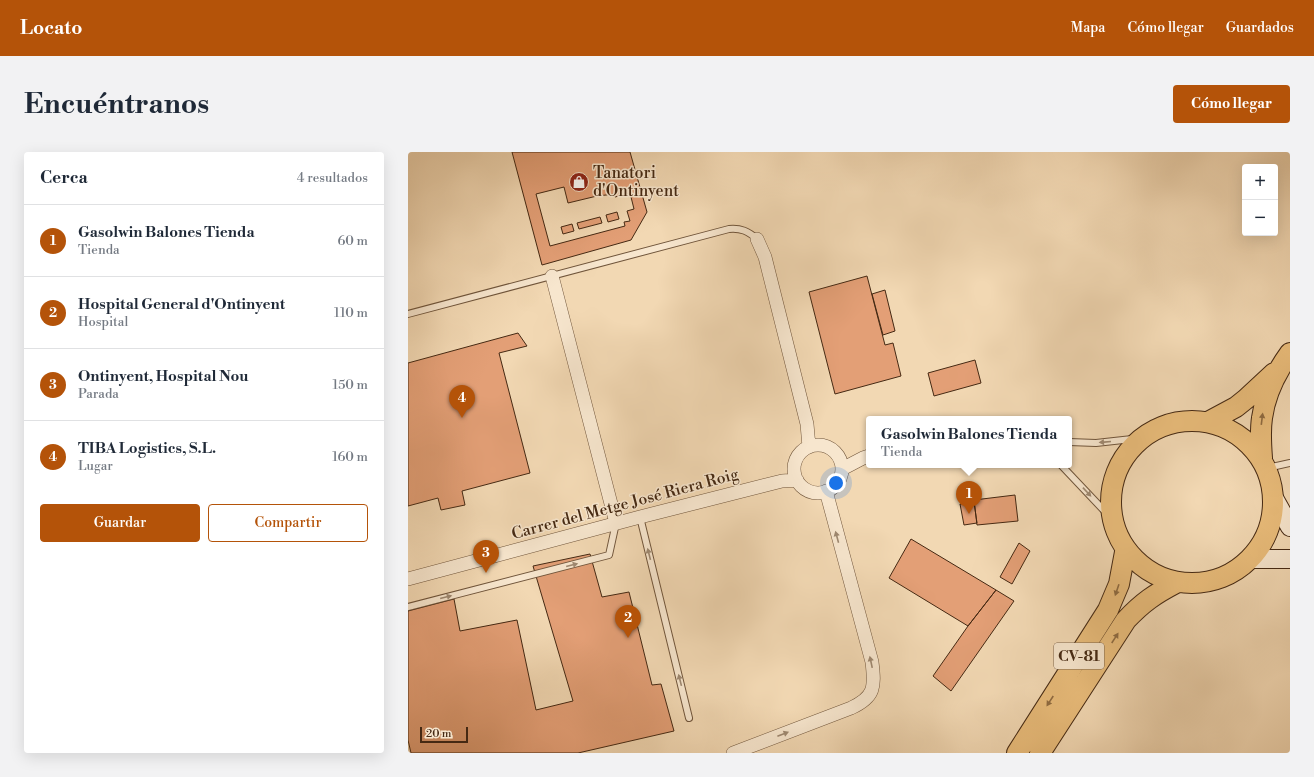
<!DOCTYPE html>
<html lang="es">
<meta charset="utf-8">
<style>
:root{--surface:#fff;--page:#f2f2f3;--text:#1f2937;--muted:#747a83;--line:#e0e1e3;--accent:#b45309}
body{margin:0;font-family:"Libre Bodoni",serif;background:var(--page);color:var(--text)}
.controls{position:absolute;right:12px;top:12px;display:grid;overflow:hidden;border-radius:4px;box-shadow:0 4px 16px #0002}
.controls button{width:36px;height:36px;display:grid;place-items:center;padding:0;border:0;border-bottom:1px solid var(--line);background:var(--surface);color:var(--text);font:20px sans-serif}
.scale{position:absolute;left:12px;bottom:10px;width:48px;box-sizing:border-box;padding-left:4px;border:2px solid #452913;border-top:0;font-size:11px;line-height:14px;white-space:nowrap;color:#452913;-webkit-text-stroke:3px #f7e6ce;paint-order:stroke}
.you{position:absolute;left:428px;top:331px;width:14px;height:14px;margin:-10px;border:3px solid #fff;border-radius:50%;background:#1a73e8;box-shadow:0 0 0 6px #1a73e833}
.badge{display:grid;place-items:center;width:26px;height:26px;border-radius:50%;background:var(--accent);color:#fff;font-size:13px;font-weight:700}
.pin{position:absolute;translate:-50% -33px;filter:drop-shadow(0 1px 2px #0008)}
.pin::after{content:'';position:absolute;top:21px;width:14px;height:12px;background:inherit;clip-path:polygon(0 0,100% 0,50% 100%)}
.popup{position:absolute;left:458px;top:264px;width:206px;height:52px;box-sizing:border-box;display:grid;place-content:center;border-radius:4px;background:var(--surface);filter:drop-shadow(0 1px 3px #0005);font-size:13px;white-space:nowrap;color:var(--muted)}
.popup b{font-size:15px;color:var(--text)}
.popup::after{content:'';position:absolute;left:50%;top:100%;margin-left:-8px;border:8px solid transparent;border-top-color:var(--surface)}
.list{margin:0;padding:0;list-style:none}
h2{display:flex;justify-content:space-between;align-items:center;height:52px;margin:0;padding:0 16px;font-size:17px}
h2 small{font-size:13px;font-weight:400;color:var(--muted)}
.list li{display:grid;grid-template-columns:26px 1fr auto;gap:12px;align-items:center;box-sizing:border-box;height:72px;padding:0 16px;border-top:1px solid var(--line)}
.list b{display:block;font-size:15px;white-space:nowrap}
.list p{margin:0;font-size:13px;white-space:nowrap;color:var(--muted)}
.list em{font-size:13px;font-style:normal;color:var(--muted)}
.actions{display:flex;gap:8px;padding:12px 16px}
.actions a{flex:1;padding:9px 0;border:1px solid var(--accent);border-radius:4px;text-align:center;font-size:14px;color:var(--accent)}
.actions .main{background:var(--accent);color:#fff}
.map{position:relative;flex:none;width:882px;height:601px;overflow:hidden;border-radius:4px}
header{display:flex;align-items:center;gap:24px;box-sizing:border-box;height:56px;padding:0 20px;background:var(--accent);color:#fff}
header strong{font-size:19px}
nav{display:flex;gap:22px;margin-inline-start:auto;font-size:14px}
.intro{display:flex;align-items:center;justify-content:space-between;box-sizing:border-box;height:96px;padding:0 24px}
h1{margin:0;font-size:28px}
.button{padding:10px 18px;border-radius:4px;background:var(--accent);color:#fff;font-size:14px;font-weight:700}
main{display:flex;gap:24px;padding:0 24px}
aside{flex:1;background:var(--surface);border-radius:4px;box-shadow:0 4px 16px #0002}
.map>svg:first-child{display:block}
.building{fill:#e39f76;stroke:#452913;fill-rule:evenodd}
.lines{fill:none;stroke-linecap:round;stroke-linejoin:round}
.lane-casing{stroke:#70553b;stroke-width:8}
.street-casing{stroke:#70553b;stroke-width:14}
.secondary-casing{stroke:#452913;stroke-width:20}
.primary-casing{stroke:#452913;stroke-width:22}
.lane{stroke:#f7e6ce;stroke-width:6}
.street{stroke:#f7e6ce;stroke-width:13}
.secondary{stroke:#f7e6ce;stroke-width:18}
.primary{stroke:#e9bc7a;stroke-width:20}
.oneway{fill:#8f6b41}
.oneway2{fill:#9e8870}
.labels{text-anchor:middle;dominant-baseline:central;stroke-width:3;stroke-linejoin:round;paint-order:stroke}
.shield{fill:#f7e6ce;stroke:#7a624b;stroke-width:1}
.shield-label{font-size:15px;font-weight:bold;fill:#452913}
.poi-label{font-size:16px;fill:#452913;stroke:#f7e6ce;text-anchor:start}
.street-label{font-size:16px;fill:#452913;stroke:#f7e6ce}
</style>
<header>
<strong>Locato</strong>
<nav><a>Mapa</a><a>Cómo llegar</a><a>Guardados</a></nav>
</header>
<div class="intro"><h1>Encuéntranos</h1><a class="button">Cómo llegar</a></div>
<main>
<aside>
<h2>Cerca<small>4 resultados</small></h2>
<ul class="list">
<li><span class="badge">1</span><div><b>Gasolwin Balones Tienda</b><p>Tienda</p></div><em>60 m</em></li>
<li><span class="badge">2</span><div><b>Hospital General d'Ontinyent</b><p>Hospital</p></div><em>110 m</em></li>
<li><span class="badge">3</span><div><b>Ontinyent, Hospital Nou</b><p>Parada</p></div><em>150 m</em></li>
<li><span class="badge">4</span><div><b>TIBA Logistics, S.L.</b><p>Lugar</p></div><em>160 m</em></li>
</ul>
<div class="actions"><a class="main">Guardar</a><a>Compartir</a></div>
</aside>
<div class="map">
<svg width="882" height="601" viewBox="0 0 882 601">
<rect width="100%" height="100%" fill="#f2d8b3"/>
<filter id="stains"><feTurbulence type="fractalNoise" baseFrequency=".005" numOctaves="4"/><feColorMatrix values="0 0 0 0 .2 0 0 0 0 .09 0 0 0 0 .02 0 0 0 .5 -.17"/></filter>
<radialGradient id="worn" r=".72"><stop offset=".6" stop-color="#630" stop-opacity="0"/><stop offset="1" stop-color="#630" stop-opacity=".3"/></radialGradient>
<path class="building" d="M104,0H222L239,60L223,88L134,113Z
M156,35L160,51L189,44L207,42V45L222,41L226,57L219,59L222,69L216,70L217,74L142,94L128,42ZM209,60L211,67L200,70L198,63ZM192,65L194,71L171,77L169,71ZM164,72L166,79L155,82L153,75Z
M459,124L477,193L485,191L493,224L427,242L401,140Z
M477,138L487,179L475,183L464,142Z
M110,181L119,194L91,201L122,321L54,339L57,353L33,358L30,346L0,354V211Z
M567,208L573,231L526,244L520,221Z
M607,343L610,369L569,373L566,348Z
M566,350L569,371L556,373L552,352Z
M503,387L588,438L560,474L481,426Z
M611,391L622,399L604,432L592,425Z
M182,402L194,445L221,440L244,533L253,532L266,579L170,601H3L0,588V459L46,447L52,479L109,468L128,558L165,549L125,414Z
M588,438L606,449L543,539L525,524L560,474Z"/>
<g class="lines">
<g class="lane-casing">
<path id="lane" d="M0,162L321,77C333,76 340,79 349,87
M661,290L688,291L733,286
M653,313L705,368
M859,316L882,311
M232,365L281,566
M0,455L201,403L208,371"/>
</g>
<g class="street-casing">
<path id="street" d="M349,87L357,105L399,272L401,295
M144,124L208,371
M386 317a24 24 0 1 1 48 0a24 24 0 1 1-48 0Z
M434,317L455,306L461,304
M0,427L232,365L374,329L389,328
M325,601L443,556C467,545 467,535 464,510L418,339"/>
</g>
<g class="secondary-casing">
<path id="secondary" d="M866,346L882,375
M843,407H882"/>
</g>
<g class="primary-casing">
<path id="primary" d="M703 350a81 81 0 1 1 162 0a81 81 0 1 1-162 0Z
M800,270L828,255L838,247L866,221
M854,306C853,293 852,279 854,266C857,243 869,219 882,201
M609,601L700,458L711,432L717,400
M632,601L718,468C735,450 747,442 768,431"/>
</g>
<use href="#lane" class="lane"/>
<use href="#street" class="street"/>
<use href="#secondary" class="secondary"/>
<use href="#primary" class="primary"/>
</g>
<defs><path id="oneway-solid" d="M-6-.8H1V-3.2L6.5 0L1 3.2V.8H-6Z"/></defs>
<g class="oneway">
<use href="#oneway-solid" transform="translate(854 267) rotate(-83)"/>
<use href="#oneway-solid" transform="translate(709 438) rotate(109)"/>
<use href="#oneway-solid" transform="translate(707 486) rotate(-57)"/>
<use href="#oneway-solid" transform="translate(642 549) rotate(123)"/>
</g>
<g class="oneway2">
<use href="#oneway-solid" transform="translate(697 290) rotate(175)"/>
<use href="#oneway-solid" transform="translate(679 340) rotate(47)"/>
<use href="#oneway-solid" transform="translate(429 385) rotate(-105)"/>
<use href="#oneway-solid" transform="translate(241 402) rotate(-104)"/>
<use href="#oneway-solid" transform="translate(164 413) rotate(-14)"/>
<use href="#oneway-solid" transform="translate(38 445) rotate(-14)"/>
<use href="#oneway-solid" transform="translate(463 510) rotate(-102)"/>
<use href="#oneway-solid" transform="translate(272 528) rotate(-104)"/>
<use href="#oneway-solid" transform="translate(375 582) rotate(-21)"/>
</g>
<defs>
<g id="shop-disc" transform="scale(1)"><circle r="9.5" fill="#8f2418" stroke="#f7e6ce"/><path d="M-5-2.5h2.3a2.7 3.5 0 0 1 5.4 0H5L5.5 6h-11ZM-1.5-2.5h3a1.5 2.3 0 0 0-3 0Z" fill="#fff"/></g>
</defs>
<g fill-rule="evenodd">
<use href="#shop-disc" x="171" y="30"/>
</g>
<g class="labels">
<rect class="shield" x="646" y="491" width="50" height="26" rx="3"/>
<g class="shield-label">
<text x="671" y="504">CV-81</text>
</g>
<g class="poi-label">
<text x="185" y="21">Tanatori<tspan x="185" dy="18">d'Ontinyent</tspan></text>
</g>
<g class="street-label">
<text transform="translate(217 352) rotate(-15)">Carrer del Metge José Riera Roig</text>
</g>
</g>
<rect width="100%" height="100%" filter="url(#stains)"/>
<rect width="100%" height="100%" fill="url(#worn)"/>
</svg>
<div class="controls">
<button>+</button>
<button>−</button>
</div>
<div class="scale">20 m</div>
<div class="you"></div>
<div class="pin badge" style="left:561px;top:362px">1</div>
<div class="popup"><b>Gasolwin Balones Tienda</b>Tienda</div>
<div class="pin badge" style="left:220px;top:486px">2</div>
<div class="pin badge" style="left:78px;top:421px">3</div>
<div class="pin badge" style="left:54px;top:266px">4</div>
</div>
</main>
